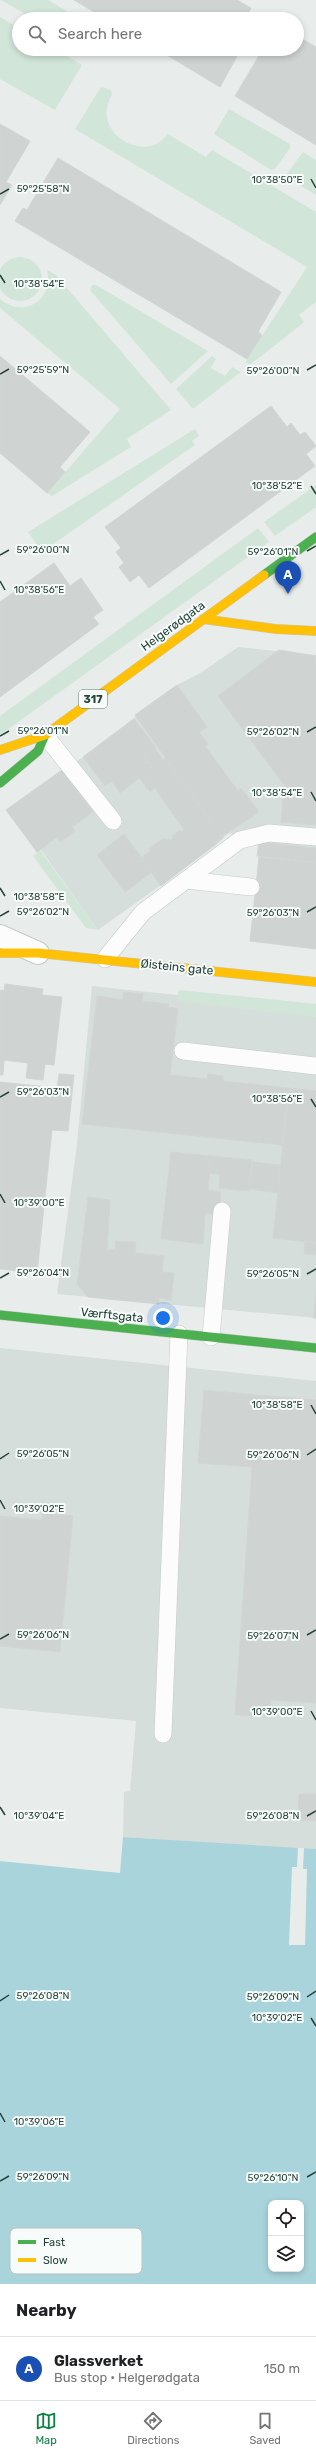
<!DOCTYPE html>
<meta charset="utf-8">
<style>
:root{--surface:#fff;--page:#f6f6f6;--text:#202124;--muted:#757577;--line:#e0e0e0;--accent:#0b8043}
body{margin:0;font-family:Rubik,sans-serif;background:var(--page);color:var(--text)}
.controls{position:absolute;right:12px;bottom:12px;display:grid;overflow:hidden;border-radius:8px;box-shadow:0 2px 6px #0003}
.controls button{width:36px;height:36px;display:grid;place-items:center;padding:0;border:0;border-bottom:1px solid var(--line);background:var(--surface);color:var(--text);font:20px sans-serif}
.you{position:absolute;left:163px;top:1318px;width:14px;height:14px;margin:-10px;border:3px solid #fff;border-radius:50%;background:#1a73e8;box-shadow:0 0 0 6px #1a73e833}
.badge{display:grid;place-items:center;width:26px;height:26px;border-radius:50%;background:var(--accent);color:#fff;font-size:13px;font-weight:700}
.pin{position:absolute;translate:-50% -33px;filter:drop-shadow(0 1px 2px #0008)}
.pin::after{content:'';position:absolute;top:21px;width:14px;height:12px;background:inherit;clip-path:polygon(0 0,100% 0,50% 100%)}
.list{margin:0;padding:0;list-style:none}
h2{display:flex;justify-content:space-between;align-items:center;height:52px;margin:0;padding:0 16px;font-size:17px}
h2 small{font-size:13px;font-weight:400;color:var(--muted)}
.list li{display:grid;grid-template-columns:26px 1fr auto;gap:12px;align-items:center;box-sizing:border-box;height:64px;padding:0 16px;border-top:1px solid var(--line)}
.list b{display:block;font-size:15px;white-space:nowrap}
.list p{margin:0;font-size:13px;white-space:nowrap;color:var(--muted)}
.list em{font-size:13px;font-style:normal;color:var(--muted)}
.icon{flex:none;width:22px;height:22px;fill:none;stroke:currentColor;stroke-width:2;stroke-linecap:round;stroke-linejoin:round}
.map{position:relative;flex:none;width:316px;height:2284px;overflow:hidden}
.search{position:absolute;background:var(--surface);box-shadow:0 2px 6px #0003;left:12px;right:12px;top:12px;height:44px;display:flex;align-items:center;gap:10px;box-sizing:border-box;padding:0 14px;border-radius:22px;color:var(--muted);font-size:15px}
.sheet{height:116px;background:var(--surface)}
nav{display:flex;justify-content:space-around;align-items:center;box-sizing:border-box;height:56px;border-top:1px solid var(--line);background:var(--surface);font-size:11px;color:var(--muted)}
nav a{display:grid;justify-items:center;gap:2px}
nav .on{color:var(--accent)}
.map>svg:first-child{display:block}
.built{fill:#d6dedb}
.green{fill:#d1e6d8}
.water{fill:#a9d4db;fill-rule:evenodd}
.pier{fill:#e8edeb}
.building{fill:#cfd4d2;stroke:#d1d6d4}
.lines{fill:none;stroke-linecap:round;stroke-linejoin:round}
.lane-casing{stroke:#c5cac8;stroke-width:18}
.street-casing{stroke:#c5cac8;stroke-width:24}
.fast-casing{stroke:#c3cbc8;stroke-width:10}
.slow-casing{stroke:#c3cbc8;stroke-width:10}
.lane{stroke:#fcfcfc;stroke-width:17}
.street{stroke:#fcfcfc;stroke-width:22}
.fast{stroke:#4caf50;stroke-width:9}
.slow{stroke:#ffc107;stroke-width:9}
.ticks{fill:none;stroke:#24423a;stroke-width:1.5}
.labels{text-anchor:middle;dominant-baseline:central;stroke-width:4;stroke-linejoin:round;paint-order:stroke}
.shield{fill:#f7fbf9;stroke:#637a73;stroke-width:1}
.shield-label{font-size:11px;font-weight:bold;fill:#24423a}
.street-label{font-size:12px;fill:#24423a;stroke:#f7fbf9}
.key{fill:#f7fbf9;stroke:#b8c4c0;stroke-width:1}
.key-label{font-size:11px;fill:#24423a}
.ticks-label{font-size:10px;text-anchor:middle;fill:#24423a;stroke:#f7fbf9;stroke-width:4;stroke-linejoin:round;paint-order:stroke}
</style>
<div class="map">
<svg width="316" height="2284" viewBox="0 0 316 2284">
<rect width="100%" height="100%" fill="#e8edeb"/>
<path class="built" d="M238,647L316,655V848L259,842L228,833L214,847L98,930L41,850L37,852L6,810L83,757L177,685L202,672Z
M92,986L316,1010V1318L57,1294L77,1144Z
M0,1348L316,1381V1850L123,1837L124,1792L130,1791L136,1721L0,1708Z"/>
<path class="green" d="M1,0H48L80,19H34Z
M0,17L19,28V49H55L82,65L55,110L0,79Z
M101,87L111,90L112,95C95,121 121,151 150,146C158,145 163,139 168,134L206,157L212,150L316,212V302L299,315L304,322L302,324L251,364L246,363L247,359L307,267L75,129Z
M229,109L290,144V148L275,169L271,170L214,134Z
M303,152L316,160V195L288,178L287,174Z
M-2 279a22 22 0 1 1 44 0a22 22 0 1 1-44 0Z
M47,270L56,275L171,410L127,439L131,447L52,496L47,493L120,409L0,308V299C24,319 54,300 47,270Z
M92,285H96L208,351L171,384L90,290Z
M212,356L216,359L211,368L225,376L232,367L241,372L194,408H192L176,389Z
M195,429L199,436L192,441L195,445L42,552L28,532Z
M316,485V507L275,536L264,522Z
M258,528L269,542L0,735V716Z
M40,850L98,930L86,928L33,856Z
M180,990L316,1004V1017L177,1001L178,992Z"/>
<path class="water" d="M123,1837L316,1849V2284H0V1861L120,1873ZM271,2203H301V2269H271Z"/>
<path class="pier" d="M298,1848H304L303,1869H307L305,1945H289L292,1867H297Z"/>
<path class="building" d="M74,0H237L251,8L245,19H106Z
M297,36L316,47V145L235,96L263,49H297Z
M157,49H241L220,87Z
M0,124L30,141L6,182L12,185L0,205Z
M58,158L281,292L258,332L262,335L247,359L15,221L23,208L27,210Z
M0,356L90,432L60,467L65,472L47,493L0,453Z
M271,406L287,427L291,423L300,435L305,432L316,446L306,454L315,466L149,588L139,575L130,582L119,567L124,563L116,552L121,548L105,527Z
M54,563L70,586L81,578L103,610L93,617L99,624L0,697V602Z
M279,650L316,656V825L281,822L283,800L290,793L218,696Z
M177,685L207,727L199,732L208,744L205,746L238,791L241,788L259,812L222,837L135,715Z
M134,719L156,748L144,757L152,768L144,773L154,788L150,792L139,778L120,793L112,781L105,786L83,757Z
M155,749L163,760L165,758L205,812L183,828L144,773L152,768L144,757Z
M62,770L93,812L72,827L75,831L60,842L57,837L37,852L6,810Z
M205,812L223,838L161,886L141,858L149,852L152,853L149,849L164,838L166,840L169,839L170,840L174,838L172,836L180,830L181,832L184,830L183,828Z
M124,834L152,872L125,892L97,855Z
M259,842L316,848V863L257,856Z
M259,857L316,863V949L250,941Z
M5,984L43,989L42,995L62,997L54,1065L45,1064L43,1080L26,1078L28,1063L4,1060L3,1075H0V990L4,991Z
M123,992L143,994L142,1001L169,1004L168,1007L178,1009L170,1075L207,1079L208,1074L223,1076V1081L289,1088L282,1145L82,1124L97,996L123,1000Z
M59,1074L74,1075L68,1131L52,1130L37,1273L0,1269V1082L57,1088Z
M289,1088L316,1091V1243L273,1238Z
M171,1152L211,1156L208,1190L221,1192L219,1215L205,1213L203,1244L161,1239Z
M211,1156L252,1160L249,1191L219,1188L220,1174L209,1173Z
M253,1162L280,1165L278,1193L249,1189Z
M88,1197L110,1200L107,1250H115L116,1241L136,1242L135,1253L164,1256L162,1272L174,1273L171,1300L159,1298V1304L88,1297L77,1284Z
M305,1241L316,1243V1255L304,1254Z
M316,1293V1318H313Z
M204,1390L316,1400V1703L271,1700L269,1717L235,1715L252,1467L198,1463Z
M43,1513L73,1516L60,1652L0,1646V1516L42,1520Z
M299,1794H316V1821L298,1820Z"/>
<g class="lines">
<g class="lane-casing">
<path id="lane" d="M45,735L113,821
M186,880L251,887
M105,959L143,912L240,840L269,833L316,837
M183,1051L316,1066
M211,1337L222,1211
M163,1734L179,1334"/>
</g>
<g class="street-casing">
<path id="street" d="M0,936L38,953"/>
</g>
<g class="fast-casing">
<path id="fast" d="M264,575L316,537
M0,783L38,751L45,735
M0,1315L316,1348"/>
</g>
<g class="slow-casing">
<path id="slow" d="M203,619L276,629L316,631
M0,750L45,735L264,575
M0,953H38L316,982"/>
</g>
<use href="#lane" class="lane"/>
<use href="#street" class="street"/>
<use href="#fast" class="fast"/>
<use href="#slow" class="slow"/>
</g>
<path class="ticks" d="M311,179L316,188M0,194L9,189M0,275L5,283M307,370L316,365M0,374L9,369M311,486L316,494M307,551L316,546M0,555L9,550M0,581L5,590M307,732L316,727M0,736L9,731M311,792L316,801M0,888L5,896M307,912L316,907M0,916L9,911M0,1097L9,1092M311,1099L316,1107M0,1194L5,1203M307,1274L316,1269M0,1278L9,1273M311,1405L316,1414M307,1455L316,1449M0,1459L9,1453M0,1500L5,1509M307,1635L316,1630M0,1639L9,1634M311,1711L316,1720M0,1807L5,1815M307,1816L316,1811M307,1997L316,1991M0,2001L9,1995M311,2018L316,2026M0,2113L5,2122M307,2177L316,2172M0,2181L9,2176"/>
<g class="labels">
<rect class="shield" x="79" y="690" width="28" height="18" rx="3"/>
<g class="shield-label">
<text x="93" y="699">317</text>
</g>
<g class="street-label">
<text transform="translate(173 626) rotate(-36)">Helgerødgata</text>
<text transform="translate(177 967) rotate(6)">Øisteins gate</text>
<text transform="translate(112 1315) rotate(6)">Værftsgata</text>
</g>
</g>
<rect x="10" y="2228" width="132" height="46" rx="6" class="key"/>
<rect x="18" y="2240" width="18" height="4" fill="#4caf50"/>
<rect x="18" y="2258" width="18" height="4" fill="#ffc107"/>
<g class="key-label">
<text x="43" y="2246">Fast</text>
<text x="43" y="2264">Slow</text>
</g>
<g class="ticks-label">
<text x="277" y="183">10°38'50"E</text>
<text x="43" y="192">59°25'58"N</text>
<text x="39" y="287">10°38'54"E</text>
<text x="43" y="373">59°25'59"N</text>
<text x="273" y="374">59°26'00"N</text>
<text x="277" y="489">10°38'52"E</text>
<text x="43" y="553">59°26'00"N</text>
<text x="273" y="555">59°26'01"N</text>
<text x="39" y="593">10°38'56"E</text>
<text x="43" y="734">59°26'01"N</text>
<text x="273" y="735">59°26'02"N</text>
<text x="277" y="796">10°38'54"E</text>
<text x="39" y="900">10°38'58"E</text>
<text x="43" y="915">59°26'02"N</text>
<text x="273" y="916">59°26'03"N</text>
<text x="43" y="1095">59°26'03"N</text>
<text x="277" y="1102">10°38'56"E</text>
<text x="39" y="1206">10°39'00"E</text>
<text x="43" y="1276">59°26'04"N</text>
<text x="273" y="1277">59°26'05"N</text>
<text x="277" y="1408">10°38'58"E</text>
<text x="43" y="1457">59°26'05"N</text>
<text x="273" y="1458">59°26'06"N</text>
<text x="39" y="1512">10°39'02"E</text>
<text x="43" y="1638">59°26'06"N</text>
<text x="273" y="1639">59°26'07"N</text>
<text x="277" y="1715">10°39'00"E</text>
<text x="39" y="1819">10°39'04"E</text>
<text x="273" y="1819">59°26'08"N</text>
<text x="43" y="1999">59°26'08"N</text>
<text x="273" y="2000">59°26'09"N</text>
<text x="277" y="2021">10°39'02"E</text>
<text x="39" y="2125">10°39'06"E</text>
<text x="43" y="2180">59°26'09"N</text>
<text x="273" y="2181">59°26'10"N</text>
</g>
</svg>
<div class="controls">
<button><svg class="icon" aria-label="locate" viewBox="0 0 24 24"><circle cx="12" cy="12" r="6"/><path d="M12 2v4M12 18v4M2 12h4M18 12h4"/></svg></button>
<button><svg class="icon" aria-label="layers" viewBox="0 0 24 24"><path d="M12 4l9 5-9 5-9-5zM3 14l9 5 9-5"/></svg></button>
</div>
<div class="you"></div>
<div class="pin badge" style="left:288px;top:594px;background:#1a4fb4">A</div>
<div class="search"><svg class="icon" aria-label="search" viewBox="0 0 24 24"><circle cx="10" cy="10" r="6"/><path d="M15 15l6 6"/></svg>Search here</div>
</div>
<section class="sheet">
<h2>Nearby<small></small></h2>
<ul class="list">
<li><span class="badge" style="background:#1a4fb4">A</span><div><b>Glassverket</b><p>Bus stop · Helgerødgata</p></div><em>150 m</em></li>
</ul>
</section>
<nav>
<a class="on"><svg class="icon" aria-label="map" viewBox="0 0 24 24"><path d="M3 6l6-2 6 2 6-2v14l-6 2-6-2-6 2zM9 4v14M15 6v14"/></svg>Map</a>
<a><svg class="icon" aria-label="directions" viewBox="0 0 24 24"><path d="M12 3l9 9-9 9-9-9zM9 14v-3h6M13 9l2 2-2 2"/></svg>Directions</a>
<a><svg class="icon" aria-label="saved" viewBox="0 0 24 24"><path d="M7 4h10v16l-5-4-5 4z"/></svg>Saved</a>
</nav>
